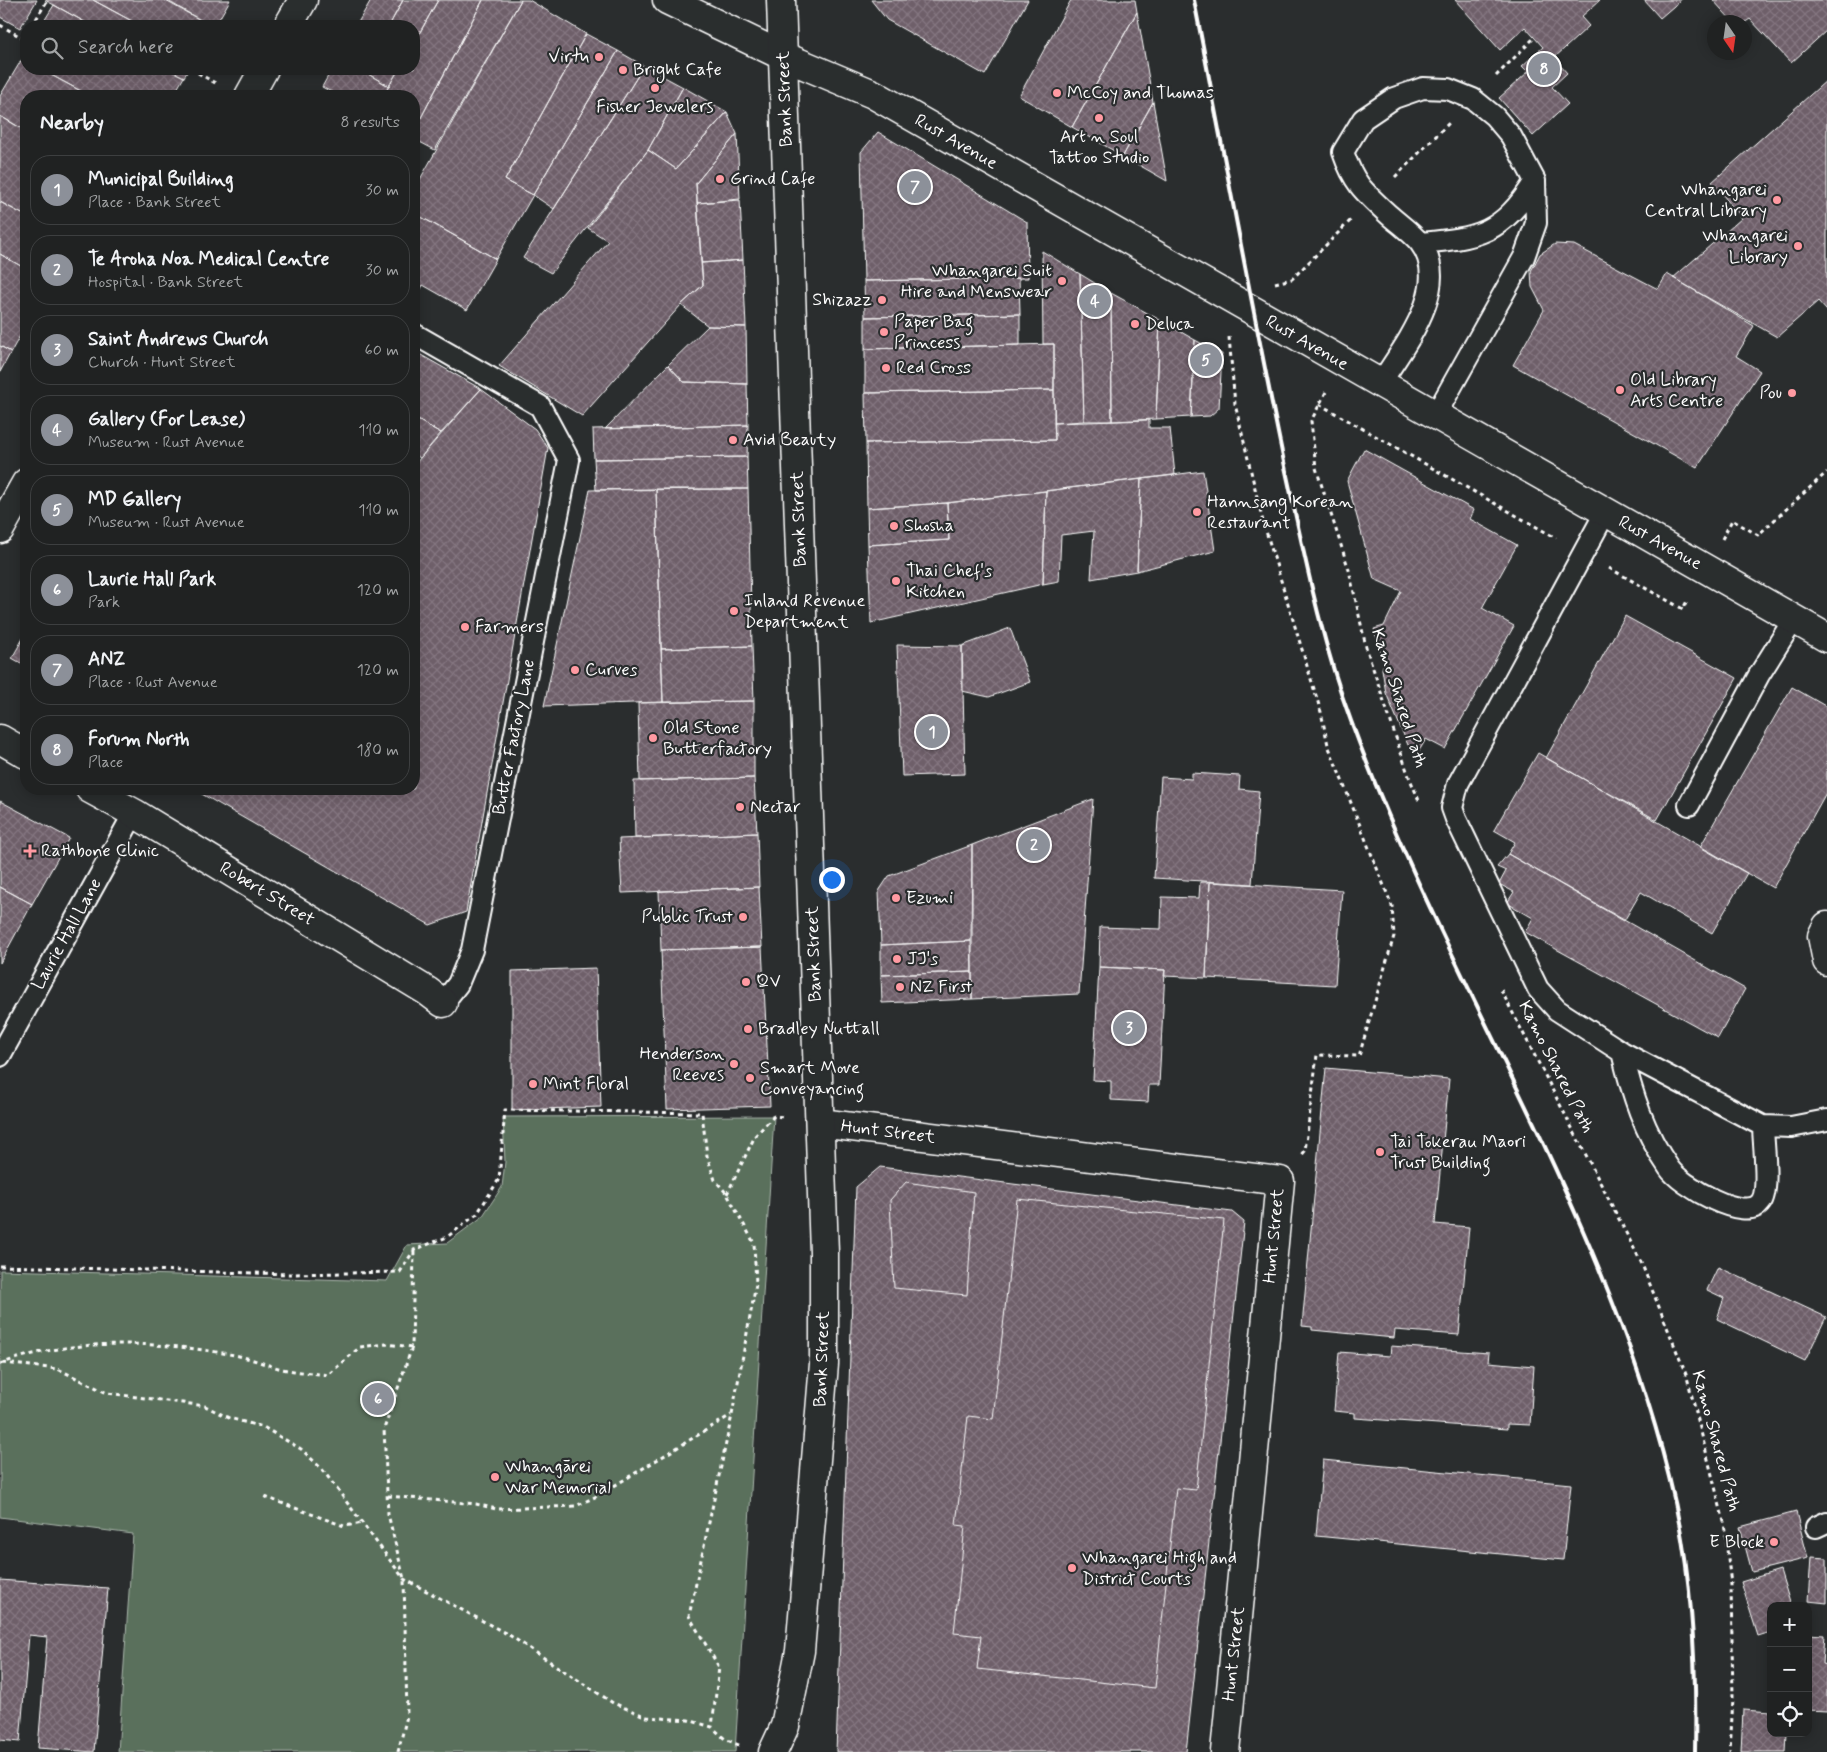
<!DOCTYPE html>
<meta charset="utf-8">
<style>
:root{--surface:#202222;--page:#282a2a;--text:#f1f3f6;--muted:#a2a4a5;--line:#3d3f40;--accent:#8c9099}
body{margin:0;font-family:Mynerve,sans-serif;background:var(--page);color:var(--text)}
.controls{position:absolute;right:15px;bottom:15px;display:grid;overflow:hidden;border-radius:10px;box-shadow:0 2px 12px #0003}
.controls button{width:45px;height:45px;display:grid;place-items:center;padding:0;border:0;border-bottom:1px solid var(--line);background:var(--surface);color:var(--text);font:25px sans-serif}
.compass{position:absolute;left:1707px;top:15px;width:45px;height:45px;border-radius:50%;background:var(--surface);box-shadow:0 2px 12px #0003;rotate:167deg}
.you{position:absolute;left:831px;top:879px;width:18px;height:18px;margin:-12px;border:4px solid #fff;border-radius:50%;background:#1a73e8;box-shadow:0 0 0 8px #1a73e833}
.badge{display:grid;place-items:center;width:32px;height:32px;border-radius:50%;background:var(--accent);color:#fff;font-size:16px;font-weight:700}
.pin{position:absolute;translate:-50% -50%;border:2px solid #fff;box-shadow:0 1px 5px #0006}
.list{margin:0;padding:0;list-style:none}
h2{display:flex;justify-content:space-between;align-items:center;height:65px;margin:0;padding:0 20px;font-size:21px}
h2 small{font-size:16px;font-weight:400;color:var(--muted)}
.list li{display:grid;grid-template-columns:32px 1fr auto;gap:15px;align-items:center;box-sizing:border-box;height:70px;margin:0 10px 10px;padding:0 10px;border:1px solid var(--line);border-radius:20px}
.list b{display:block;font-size:19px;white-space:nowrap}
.list p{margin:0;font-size:16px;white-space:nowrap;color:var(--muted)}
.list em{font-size:16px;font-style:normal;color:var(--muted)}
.icon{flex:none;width:28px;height:28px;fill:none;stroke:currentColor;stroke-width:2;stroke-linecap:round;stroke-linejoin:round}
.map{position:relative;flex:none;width:1827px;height:1752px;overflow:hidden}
.search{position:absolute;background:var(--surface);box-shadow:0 2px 12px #0003;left:20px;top:20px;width:400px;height:55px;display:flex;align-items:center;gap:12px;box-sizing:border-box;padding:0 18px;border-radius:20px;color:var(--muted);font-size:19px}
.panel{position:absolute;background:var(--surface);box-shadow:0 2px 12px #0003;left:20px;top:90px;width:400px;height:705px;border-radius:20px}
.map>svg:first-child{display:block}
.park{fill:#5a705c;stroke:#acb8ae}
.building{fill:url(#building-cross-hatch);stroke:#fff}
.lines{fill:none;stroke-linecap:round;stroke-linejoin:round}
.service-casing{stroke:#fff;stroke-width:24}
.minor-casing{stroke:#fff;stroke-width:31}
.tertiary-casing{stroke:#fff;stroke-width:31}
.secondary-casing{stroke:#fff;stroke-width:31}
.path{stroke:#fff;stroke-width:3;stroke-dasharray:4 4;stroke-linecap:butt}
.service{stroke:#2a2d2e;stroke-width:20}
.minor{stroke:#2a2d2e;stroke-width:28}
.tertiary{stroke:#2a2d2e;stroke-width:28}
.secondary{stroke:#2a2d2e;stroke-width:28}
.rail{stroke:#fff;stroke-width:4}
.poi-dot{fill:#ff9aa2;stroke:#2a2d2e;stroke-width:2}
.labels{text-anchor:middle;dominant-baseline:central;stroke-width:4.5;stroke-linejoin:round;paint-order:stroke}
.poi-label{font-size:18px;fill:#fff;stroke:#2a2d2e;text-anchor:start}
.street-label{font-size:18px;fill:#fff;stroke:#2a2d2e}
</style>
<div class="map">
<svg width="1827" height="1752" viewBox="0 0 1827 1752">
<defs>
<pattern id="building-cross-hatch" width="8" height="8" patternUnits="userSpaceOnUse" patternTransform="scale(1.25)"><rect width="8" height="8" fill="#6e5e69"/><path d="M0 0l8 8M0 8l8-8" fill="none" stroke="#847680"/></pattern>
</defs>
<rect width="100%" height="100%" fill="#2a2d2e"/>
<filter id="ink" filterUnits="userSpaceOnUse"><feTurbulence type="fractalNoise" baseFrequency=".02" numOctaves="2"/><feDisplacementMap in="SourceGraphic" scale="10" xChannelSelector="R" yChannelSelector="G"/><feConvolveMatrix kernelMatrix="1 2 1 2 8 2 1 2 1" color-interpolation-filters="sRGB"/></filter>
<g filter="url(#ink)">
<path class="park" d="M774,1116L735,1752H118L133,1534L0,1517V1270L387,1281L407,1245L447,1243L482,1217L502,1187L505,1162L503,1117Z"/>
<path class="building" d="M0,0H37L20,28L0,17Z
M45,0H93L141,26H92Z
M93,0H164L211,26H141Z
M166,0H230L215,26H211Z
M371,0H403L389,26H356Z
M403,0H438L414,43V26H389Z
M438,0H483L414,131V96H383L399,69H414V43Z
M483,0H521L435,150L414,139V131Z
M521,0H529L586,34L505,180L533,195L496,259L414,213V190Z
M871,0H1028L985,75L887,20Z
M1071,0H1135L1137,12L1072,127L1019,96Z
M1455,0H1600L1581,17L1589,26L1554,58L1567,73L1552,87L1568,104L1533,136L1499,98L1528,72L1522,66L1543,47L1525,27L1500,50Z
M1644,0H1681L1660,18Z
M1713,0H1827V30L1791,63L1750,19L1744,23L1733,22Z
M54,5L92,26H41Z
M1137,12L1153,102L1123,156L1072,127Z
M586,34L618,51L533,195L505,180Z
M618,51L644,66L554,209L533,195Z
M22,59L26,61V69H40L90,96H26V131L0,116V96Z
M644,66L683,87L648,150L551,273L523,258Z
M40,69H168L184,77L173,96H90Z
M168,69H189L184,77Z
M332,69H359L389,86L383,96H339L322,87Z
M359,69H399L389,86Z
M1827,80V311L1818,301L1777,337L1673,278L1742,218L1712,182Z
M683,87L727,112L676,169L648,150Z
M1153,102L1167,181L1123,156Z
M727,112L737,134L696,183L703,285L681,305L582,416L499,366L608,241L588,228L648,150L676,169Z
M0,116L26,131V216L0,202Z
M878,132L1027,222L1028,278L864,281L861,152Z
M737,134L740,199L697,203L696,183Z
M740,200L743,260L701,263L697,203Z
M0,202L26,216V269L0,254Z
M414,213L496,259L467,310L423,285L414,302Z
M1555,244L1574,245L1658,289L1667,274L1754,326L1736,356L1760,371L1697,468L1513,365L1544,310L1532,287L1531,271L1540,254Z
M1042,251L1080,274L1084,421L1054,423V344H1043Z
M0,254L26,269V325L11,352L0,346Z
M743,260L746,327L708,326L681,305L703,285L701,263Z
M1080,274L1111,293L1112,421H1084Z
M1019,278L1020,314L865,317L864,281Z
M1111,293L1160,320L1156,419L1112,421Z
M1020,314V345L865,349V317Z
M1160,320L1195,340L1191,417L1156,419Z
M708,326L746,327L747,384L684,382L668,365Z
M1195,340L1222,354L1219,408L1210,416L1191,417Z
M1054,344V390L865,393V349Z
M0,346L11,352L0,372Z
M414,351L481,389L441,433L414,418Z
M668,365L684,382L747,384L748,425L605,429Z
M481,389L535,429L548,448L466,912L430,925L193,789H414V465Z
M1054,390L1055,440L866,443L865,393Z
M414,418L441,433L420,458L414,454Z
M1149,420V428H1170L1175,475L947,503L867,508L866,443L1055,440L1054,423Z
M748,425L747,457L594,459L593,429Z
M1364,449L1474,510L1470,519L1517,545L1482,608L1514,626L1445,749L1426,739L1419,751L1408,745L1386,693L1382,669L1384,663L1374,629L1384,626L1401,591L1374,579L1347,481Z
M747,457L748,489L596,490L594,459Z
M1203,471L1215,551L1137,571L1141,479Z
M1141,479L1137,571L1091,579L1094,531L1061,535L1059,581L1043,584L1046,491Z
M656,489H748L752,646L661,649Z
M656,489L663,702L544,706L590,490Z
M1046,491L1043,584L871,623L868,545L949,540L947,503Z
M947,503L949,540L868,545L867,508Z
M1625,616L1737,678L1657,820L1546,758Z
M1010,628L1030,682L989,697L962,691V646Z
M26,633V666L12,658Z
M897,645L962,646L965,774L902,776Z
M752,646L754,701L663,702L661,649Z
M1792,687L1827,707V791L1773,888L1700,847Z
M754,701V778L640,781L638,703Z
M1538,753L1747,873L1712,933L1641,892L1624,921L1508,854L1515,842L1494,830Z
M1192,773L1240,776L1239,789L1259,791L1252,884L1154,878L1161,777L1192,779Z
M754,778L757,833L635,838L634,781Z
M1093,799L1079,994L972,999V845Z
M0,801L69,838L32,904L0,887Z
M757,833L759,887L622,893L619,839Z
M972,845L971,941L881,945L879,891L889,876Z
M1508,854L1745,989L1718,1038L1525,932L1533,918L1507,903L1514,892L1499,884L1506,871L1497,867Z
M1200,882H1210L1206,978L1164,976L1165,970L1099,967L1100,927L1161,929L1162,897L1199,898Z
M1210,882L1342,890L1335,985L1206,978Z
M0,887L32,904L0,963Z
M759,887L762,947L661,950L659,891Z
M971,941L972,972L881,975V945Z
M762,947L770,1106L667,1109L661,950Z
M1099,967L1165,970L1159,1085H1149L1148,1102L1111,1100V1081L1093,1080Z
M596,968L601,1107L512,1110V971Z
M972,972V999L882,1003L881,975Z
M1326,1068L1449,1079L1435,1224L1469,1227L1459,1335L1395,1330L1394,1338L1312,1330V1327L1302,1326Z
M880,1167L1232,1212L1244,1222L1186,1752H836L856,1187Z
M906,1182L974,1192L967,1295L894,1288L890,1200Z
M1017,1199L1224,1220L1196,1490L1176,1488L1155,1688L977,1669L981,1636L954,1633L965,1526L956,1525L968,1416L993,1419Z
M1718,1267L1826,1317L1805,1361L1717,1319L1724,1298L1707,1290Z
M1391,1346L1489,1353L1488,1362L1534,1366L1530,1425L1507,1424V1429L1355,1418V1413L1334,1411L1339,1352L1390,1356Z
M1323,1460L1571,1484L1563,1560L1316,1536Z
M1796,1512L1808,1558L1752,1572L1740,1527Z
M1811,1557L1827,1558V1603L1808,1601Z
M1780,1570L1791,1606H1771V1632L1758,1636L1741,1582Z
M0,1580L108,1588L94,1752L38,1748L47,1637L29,1635L20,1742L0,1740Z
M1808,1634L1824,1635L1822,1664L1827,1665V1711L1808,1710Z
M1743,1710L1771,1712V1733H1787L1786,1752H1741Z"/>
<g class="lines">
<g class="service-casing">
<path id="service" d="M1420,243C1479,238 1502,234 1535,181
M414,334L540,406L569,460L472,950L458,984L443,1003
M1380,384C1403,347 1453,286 1420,243C1412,233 1399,224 1389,215C1364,192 1354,184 1343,152L1363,119L1394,98L1423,88L1448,89L1473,99L1494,116L1511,136L1535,181L1536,223L1524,257L1435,416
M1605,513L1458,784L1452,808L1456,819L1538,989L1557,1010L1622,1052L1763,1126L1791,1127L1827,1120
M1689,805L1759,675L1794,619
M1622,1052C1632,1094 1644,1132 1669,1168C1680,1185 1746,1224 1761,1202C1770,1190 1763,1142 1763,1126
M0,1056L134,813
M1816,1527L1827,1522"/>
</g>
<g class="minor-casing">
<path id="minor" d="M0,739L26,754
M90,789L134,813L427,991L443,1003
M1827,926L1822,936L1827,961
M820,1123L1280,1181L1225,1752"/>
</g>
<g class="tertiary-casing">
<path id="tertiary" d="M667,0L783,56
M288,26L303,0
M249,96L264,69
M0,529L26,483"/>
</g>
<g class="secondary-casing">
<path id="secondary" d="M783,56L873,94L1827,638
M773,1752L785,1726L800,1651L824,1364V1253L781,0"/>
</g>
<path class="path" d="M0,25L24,39L26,35
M32,26L47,1
M191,69L217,84
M1496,76L1534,38
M1395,177L1449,123
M1275,283L1292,279L1351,220
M1229,337L1235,404L1262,518L1321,712L1328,745L1392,906L1394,936L1359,1056L1317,1055L1305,1151L1301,1156
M1326,392L1311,421L1316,468L1349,570L1366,647L1408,774L1420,803
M1319,404L1556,538
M1722,539L1732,520L1758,535L1827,472
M1609,568L1683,609L1688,599
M1501,990L1641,1262L1687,1377L1724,1522L1731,1585L1733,1698L1730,1752
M727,1194L755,1136L774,1116L784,1117
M0,1266L291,1274L400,1272L414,1250L447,1237L477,1214L499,1179L505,1110L702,1113L707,1156L715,1180L727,1194L754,1243L756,1284L732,1415L689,1616L719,1667L712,1727
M3,1363L58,1369L107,1393L205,1406L229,1418L263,1427L301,1449L322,1469L404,1579L509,1635L613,1703L647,1717L688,1720L712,1727L725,1739L741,1746
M0,1364C73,1337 159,1341 234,1355C251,1358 266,1365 282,1369C297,1372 313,1373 328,1375L360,1347L386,1344L412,1347L414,1251
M388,1496L476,1504L496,1509L576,1506L599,1495L731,1415
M265,1497L344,1526L363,1523
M398,1752L407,1716L404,1579L388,1514L384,1429L412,1347"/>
<use href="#service" class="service"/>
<use href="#minor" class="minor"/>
<use href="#tertiary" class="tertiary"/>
<use href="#secondary" class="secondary"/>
<path class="rail" d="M1194,0C1224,154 1252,309 1284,462C1303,548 1320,638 1351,721C1445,978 1603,1210 1669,1477C1692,1566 1697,1660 1695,1752"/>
</g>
</g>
<g class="poi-dot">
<circle cx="599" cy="57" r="5"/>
<circle cx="623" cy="70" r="5"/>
<circle cx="655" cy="88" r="5"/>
<circle cx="1057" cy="93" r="5"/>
<circle cx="1099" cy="118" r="5"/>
<circle cx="720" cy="179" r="5"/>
<circle cx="1777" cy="200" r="5"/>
<circle cx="1798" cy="246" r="5"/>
<circle cx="1062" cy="281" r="5"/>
<circle cx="882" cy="300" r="5"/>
<circle cx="1135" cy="324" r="5"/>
<circle cx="884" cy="332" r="5"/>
<circle cx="886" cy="368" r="5"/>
<circle cx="1620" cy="390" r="5"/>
<circle cx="1792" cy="393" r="5"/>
<circle cx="733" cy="440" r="5"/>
<circle cx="1197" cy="512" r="5"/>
<circle cx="894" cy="526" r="5"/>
<circle cx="896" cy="581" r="5"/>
<circle cx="734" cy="611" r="5"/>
<circle cx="465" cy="627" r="5"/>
<circle cx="575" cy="670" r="5"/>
<circle cx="653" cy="738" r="5"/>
<circle cx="740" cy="807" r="5"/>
<path d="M27.5 843.5h5v5h5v5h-5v5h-5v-5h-5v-5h5z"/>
<circle cx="896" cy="898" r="5"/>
<circle cx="743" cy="917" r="5"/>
<circle cx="897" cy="959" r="5"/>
<circle cx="746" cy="982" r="5"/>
<circle cx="900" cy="987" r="5"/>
<circle cx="748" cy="1029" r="5"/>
<circle cx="734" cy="1064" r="5"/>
<circle cx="750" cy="1078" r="5"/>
<circle cx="533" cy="1084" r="5"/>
<circle cx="1380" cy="1152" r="5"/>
<circle cx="495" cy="1477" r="5"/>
<circle cx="1774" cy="1542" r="5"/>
<circle cx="1072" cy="1568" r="5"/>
</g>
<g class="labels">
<g class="poi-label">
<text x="589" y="57" text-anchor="end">Virtu</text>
<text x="633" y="70">Bright Cafe</text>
<text x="1067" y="93">McCoy and Thomas</text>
<text x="655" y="107" text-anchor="middle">Fisher Jewelers</text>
<text x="1099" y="137" text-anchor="middle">Art n Soul<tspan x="1099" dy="21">Tattoo Studio</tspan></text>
<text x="730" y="179">Grind Cafe</text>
<text x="1767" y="190" text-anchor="end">Whangarei<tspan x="1767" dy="21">Central Library</tspan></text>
<text x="1788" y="236" text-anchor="end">Whangarei<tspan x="1788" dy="21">Library</tspan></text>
<text x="1052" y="271" text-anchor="end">Whangarei Suit<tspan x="1052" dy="21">Hire and Menswear</tspan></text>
<text x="872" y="300" text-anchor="end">Shizazz</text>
<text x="894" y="322">Paper Bag<tspan x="894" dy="21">Princess</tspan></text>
<text x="1145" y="324">Deluca</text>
<text x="896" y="368">Red Cross</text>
<text x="1630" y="380">Old Library<tspan x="1630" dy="21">Arts Centre</tspan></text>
<text x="1782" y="393" text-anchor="end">Pou</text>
<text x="743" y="440">Avid Beauty</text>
<text x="1207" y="502">Hannsang Korean<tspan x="1207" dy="21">Restaurant</tspan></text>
<text x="904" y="526">Shosha</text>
<text x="906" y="571">Thai Chef's<tspan x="906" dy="21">Kitchen</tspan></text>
<text x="744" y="601">Inland Revenue<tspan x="744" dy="21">Department</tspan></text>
<text x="475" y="627">Farmers</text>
<text x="585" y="670">Curves</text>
<text x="663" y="728">Old Stone<tspan x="663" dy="21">Butterfactory</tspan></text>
<text x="750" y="807">Nectar</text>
<text x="41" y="851">Rathbone Clinic</text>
<text x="906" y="898">Ezumi</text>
<text x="733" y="917" text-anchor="end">Public Trust</text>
<text x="907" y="959">JJ's</text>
<text x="756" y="982">QV</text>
<text x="910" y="987">NZ First</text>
<text x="758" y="1029">Bradley Nuttall</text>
<text x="724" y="1054" text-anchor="end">Henderson<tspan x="724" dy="21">Reeves</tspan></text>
<text x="760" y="1068">Smart Move<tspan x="760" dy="21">Conveyancing</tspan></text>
<text x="543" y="1084">Mint Floral</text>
<text x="1390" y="1142">Tai Tokerau Maori<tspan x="1390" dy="21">Trust Building</tspan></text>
<text x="505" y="1467">Whangārei<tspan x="505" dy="21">War Memorial</tspan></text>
<text x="1764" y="1542" text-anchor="end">E Block</text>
<text x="1082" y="1558">Whangarei High and<tspan x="1082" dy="21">District Courts</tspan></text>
</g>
<g class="street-label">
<text transform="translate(785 99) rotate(-92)">Bank Street</text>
<text transform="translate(956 142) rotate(30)">Rust Avenue</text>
<text transform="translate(1307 343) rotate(30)">Rust Avenue</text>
<text transform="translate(799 519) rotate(-92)">Bank Street</text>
<text transform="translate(1660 543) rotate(29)">Rust Avenue</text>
<text transform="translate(1399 698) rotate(72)">Kamo Shared Path</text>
<text transform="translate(514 737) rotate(-79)">Butter Factory Lane</text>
<text transform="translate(267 894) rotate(31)">Robert Street</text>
<text transform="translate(67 934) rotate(-61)">Laurie Hall Lane</text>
<text transform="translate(814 954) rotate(-92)">Bank Street</text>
<text transform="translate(1556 1067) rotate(63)">Kamo Shared Path</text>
<text transform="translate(888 1132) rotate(7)">Hunt Street</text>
<text transform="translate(1274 1236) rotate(-85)">Hunt Street</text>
<text transform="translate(822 1359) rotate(-88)">Bank Street</text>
<text transform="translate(1716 1441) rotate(75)">Kamo Shared Path</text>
<text transform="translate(1234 1654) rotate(-84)">Hunt Street</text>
</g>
</g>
</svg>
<div class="controls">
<button>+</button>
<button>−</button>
<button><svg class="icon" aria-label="locate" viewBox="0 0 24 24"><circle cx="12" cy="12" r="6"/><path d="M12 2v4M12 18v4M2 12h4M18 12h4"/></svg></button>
</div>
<svg class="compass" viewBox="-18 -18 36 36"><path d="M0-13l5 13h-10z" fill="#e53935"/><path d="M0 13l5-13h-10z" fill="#a2a4a5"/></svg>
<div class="you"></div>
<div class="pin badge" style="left:932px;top:732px">1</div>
<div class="pin badge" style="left:1034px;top:845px">2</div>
<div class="pin badge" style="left:1129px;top:1028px">3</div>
<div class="pin badge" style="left:1095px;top:301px">4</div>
<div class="pin badge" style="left:1206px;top:360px">5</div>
<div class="pin badge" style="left:378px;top:1399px">6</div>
<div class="pin badge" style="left:915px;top:187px">7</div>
<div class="pin badge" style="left:1544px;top:69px">8</div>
<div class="search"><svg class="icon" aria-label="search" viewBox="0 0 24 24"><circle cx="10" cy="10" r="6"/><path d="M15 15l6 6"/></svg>Search here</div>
<section class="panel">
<h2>Nearby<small>8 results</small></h2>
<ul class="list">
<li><span class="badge">1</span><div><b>Municipal Building</b><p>Place · Bank Street</p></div><em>30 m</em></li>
<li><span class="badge">2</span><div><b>Te Aroha Noa Medical Centre</b><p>Hospital · Bank Street</p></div><em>30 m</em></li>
<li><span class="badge">3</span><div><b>Saint Andrews Church</b><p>Church · Hunt Street</p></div><em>60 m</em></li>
<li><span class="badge">4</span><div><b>Gallery (For Lease)</b><p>Museum · Rust Avenue</p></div><em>110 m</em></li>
<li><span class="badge">5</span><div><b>MD Gallery</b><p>Museum · Rust Avenue</p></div><em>110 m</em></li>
<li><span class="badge">6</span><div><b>Laurie Hall Park</b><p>Park</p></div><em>120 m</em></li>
<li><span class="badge">7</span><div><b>ANZ</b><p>Place · Rust Avenue</p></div><em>120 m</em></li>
<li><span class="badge">8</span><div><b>Forum North</b><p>Place</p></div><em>180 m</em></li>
</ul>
</section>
</div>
